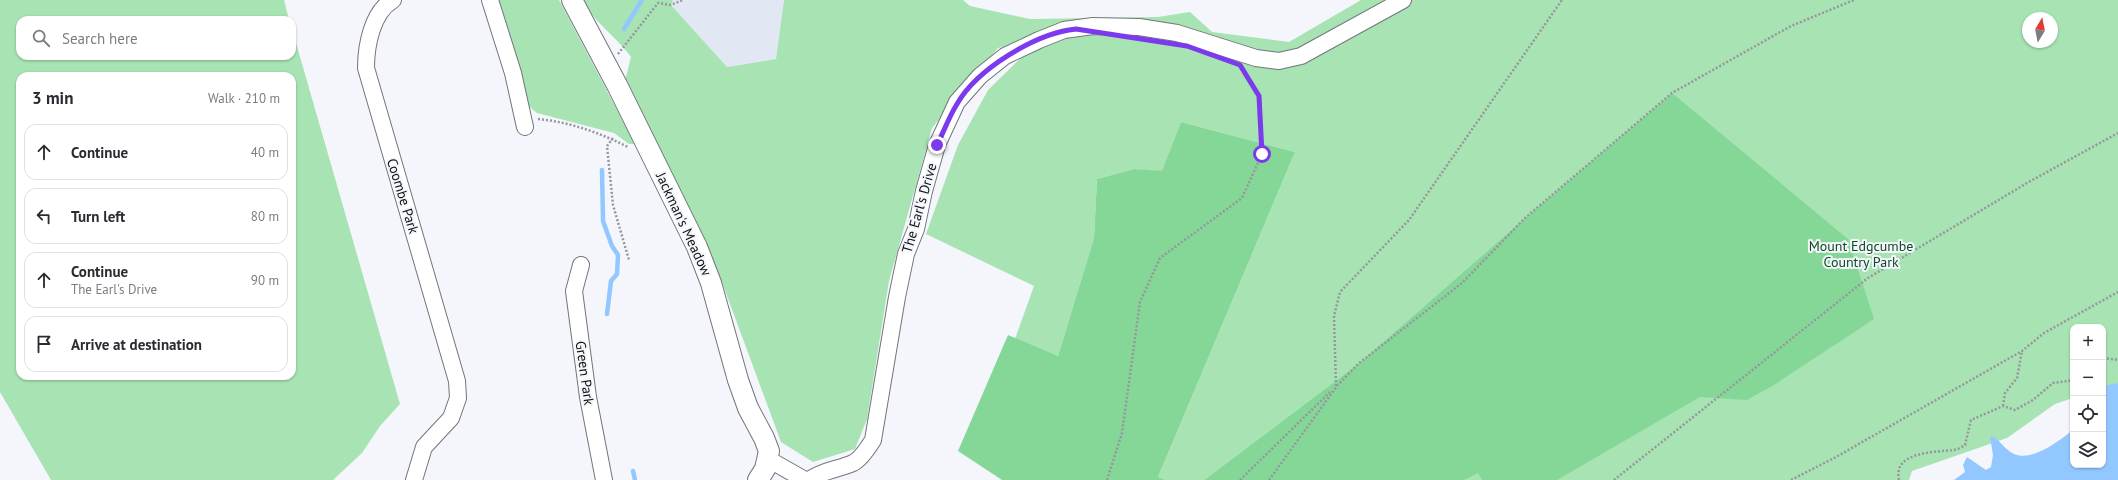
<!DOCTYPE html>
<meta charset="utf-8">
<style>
:root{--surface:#fff;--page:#f2f2f3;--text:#2b2b33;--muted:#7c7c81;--line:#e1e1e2}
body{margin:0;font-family:"PT Sans",sans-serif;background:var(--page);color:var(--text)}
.controls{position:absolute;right:12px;bottom:12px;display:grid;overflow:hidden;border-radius:8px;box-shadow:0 1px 3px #0004}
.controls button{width:36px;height:36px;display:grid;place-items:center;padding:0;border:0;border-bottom:1px solid var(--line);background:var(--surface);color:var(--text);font:20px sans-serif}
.compass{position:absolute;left:2022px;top:12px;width:36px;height:36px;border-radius:50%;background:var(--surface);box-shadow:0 1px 3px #0004;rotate:10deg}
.stop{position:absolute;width:12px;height:12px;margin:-9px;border:3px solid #7c3aed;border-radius:50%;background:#fff}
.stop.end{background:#7c3aed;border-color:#fff;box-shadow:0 1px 4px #0008}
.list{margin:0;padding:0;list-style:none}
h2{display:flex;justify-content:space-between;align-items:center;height:52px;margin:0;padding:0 16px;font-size:17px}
h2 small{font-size:13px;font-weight:400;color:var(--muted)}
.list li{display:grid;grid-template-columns:26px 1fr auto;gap:12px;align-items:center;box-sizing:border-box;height:56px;margin:0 8px 8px;padding:0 8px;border:1px solid var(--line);border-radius:12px}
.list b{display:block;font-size:15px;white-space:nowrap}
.list p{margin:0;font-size:13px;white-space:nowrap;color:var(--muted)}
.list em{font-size:13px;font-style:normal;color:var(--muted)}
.icon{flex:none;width:22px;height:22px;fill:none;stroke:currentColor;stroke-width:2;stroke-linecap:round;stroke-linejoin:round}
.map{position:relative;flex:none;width:2118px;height:480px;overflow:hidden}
.search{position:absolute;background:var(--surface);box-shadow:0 1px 3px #0004;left:16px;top:16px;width:280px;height:44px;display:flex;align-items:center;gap:10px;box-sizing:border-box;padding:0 14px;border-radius:12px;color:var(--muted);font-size:15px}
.panel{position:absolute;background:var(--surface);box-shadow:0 1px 3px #0004;left:16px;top:72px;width:280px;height:308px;border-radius:12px}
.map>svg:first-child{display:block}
.built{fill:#e2e8f3}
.green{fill:#a7e3b3;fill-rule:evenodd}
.forest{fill:#85d798}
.water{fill:#92c8ff}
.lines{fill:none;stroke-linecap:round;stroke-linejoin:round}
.stream{stroke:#92c8ff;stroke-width:4.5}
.minor-casing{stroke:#72757a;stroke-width:18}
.tertiary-casing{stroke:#72757a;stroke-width:22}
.path{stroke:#96979c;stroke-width:2.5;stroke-dasharray:2 2;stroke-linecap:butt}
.minor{stroke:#fff;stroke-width:16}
.tertiary{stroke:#fff;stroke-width:20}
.route{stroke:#7c3aed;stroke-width:5}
.labels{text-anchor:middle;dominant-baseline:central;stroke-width:4;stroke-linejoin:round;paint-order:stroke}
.street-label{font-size:14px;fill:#101113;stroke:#f4f6fc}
.park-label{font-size:14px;fill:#0e4b24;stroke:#f4f6fc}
</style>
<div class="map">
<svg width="2118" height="480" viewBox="0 0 2118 480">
<rect width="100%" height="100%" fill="#f4f6fc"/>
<path class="built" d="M673,0H784L776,59L727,67L671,5Z"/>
<path class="green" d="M0,0H284L289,20H20V56H292V29L400,404L380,426L362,453L333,480H51L0,392ZM20,76H292V376H20Z
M497,0H559L635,144H629L614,133L537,113L527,105Z
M583,0H673L671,5L727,67L776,59L784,0H963L970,6L1030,19L1158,17L1190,12L1212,32L1289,42L1361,0H2118V383L2103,388V327H2073V398L2055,404L2007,438L1912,471L1909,480H1282L1678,99L1672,93L1525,218L1358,364L1204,480H1166L1158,477L1295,152L1181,122L1162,172L1134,169L1097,179L1094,238L1058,356L1015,339L1034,286L926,234L958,145L988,90L1023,56L1026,41L998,48L932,128L889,281L867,419L855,449L813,462L781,442L723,285L625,81L631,57C617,37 593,22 583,0ZM2028,18H2052V42H2028Z"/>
<path class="forest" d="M1672,93L1848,239L1874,319L1774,385L1747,400L1700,397L1557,480H1482L1478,473L1464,480H1204L1358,364L1525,218Z
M1181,122L1295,152L1158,477L1166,480H1002L958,451L1008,335L1058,356L1094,238L1097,179L1134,169L1162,171Z"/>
<path class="water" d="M2118,383V480H1954L1965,472L1963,465L1967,457L1986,470L1991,467L1993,455L1990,437H1995C2000,442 2007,451 2014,454C2032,462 2059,441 2073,430V465H2103V386Z"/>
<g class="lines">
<path class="stream" d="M624,29L642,0
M602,170L603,221L612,246L618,255L617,274L611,281L607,314
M633,471L635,480"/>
<g class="minor-casing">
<path id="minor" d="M393,0C372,12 366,46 366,68L457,381L458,398L451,418L424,447L414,480
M490,0L513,73L525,127
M581,265L574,291L588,397L604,480
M768,459L805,480
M809,480C826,469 837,470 853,463C861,459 868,448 873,440L897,297L906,254L916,229L924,191L937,145L957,102L980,76L1005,56L1039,40L1064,30L1093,26L1139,27L1177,33L1256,58L1279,61L1301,56L1403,0"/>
</g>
<g class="tertiary-casing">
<path id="tertiary" d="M572,0L617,85L697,247L711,283L738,380L748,408L764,438L769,451L765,469L758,480"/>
</g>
<path class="path" d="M618,54L658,3L671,5L683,0
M538,119C570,122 600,133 628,147
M613,138L607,146L613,205L629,260
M2103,358L2118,360
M1336,386L1334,316L1340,292L1409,220L1562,0
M2003,406L2005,393L2017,378L2022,351
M1107,480L1122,433L1140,302L1160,258L1242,198L1262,154L1259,95L1243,70
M1240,480L1331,391
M1269,480L1337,386L1358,364L1462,283L1525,218L1672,93L1791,26L1854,0
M1614,480L1868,278L2027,183L2118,133
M1791,480L1836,457L2022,351L2044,333L2118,292
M1899,480C1892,451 1937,452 1954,450C1958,449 1962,447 1965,445L1971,420L2003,406L2015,410L2033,400L2053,383L2069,381L2073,377"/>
<use href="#minor" class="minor"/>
<use href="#tertiary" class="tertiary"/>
</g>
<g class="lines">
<path class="route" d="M937,145C944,131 949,117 957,104C977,69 1036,33 1076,29L1187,46L1240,65L1259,96L1262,154"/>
</g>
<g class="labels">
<g class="street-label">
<text transform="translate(403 196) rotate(73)">Coombe Park</text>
<text transform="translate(919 208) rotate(-74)">The Earl's Drive</text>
<text transform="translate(684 224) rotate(65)">Jackman's Meadow</text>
<text transform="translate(585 373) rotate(82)">Green Park</text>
</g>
<g class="park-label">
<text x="1861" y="246">Mount Edgcumbe<tspan x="1861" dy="16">Country Park</tspan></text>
</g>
</g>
</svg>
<div class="controls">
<button>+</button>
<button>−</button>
<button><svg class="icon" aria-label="locate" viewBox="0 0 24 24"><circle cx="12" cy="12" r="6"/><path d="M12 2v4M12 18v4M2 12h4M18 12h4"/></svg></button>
<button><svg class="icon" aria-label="layers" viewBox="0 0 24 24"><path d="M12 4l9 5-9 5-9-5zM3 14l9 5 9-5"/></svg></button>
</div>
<svg class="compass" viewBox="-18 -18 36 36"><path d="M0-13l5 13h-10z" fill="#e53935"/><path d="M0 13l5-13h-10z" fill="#7c7c81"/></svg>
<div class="stop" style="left:1262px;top:154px"></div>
<div class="stop end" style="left:937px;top:145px"></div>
<div class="search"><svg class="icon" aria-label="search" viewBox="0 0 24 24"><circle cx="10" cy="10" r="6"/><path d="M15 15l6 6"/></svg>Search here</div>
<section class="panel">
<h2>3 min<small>Walk · 210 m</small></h2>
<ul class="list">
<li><svg class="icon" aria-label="ahead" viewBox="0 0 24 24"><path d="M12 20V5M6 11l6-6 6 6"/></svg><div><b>Continue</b></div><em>40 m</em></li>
<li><svg class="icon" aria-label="left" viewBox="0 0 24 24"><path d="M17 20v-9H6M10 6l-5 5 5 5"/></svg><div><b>Turn left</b></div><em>80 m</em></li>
<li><svg class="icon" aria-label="ahead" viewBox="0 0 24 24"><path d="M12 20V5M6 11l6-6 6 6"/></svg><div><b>Continue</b><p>The Earl's Drive</p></div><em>90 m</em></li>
<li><svg class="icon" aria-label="arrive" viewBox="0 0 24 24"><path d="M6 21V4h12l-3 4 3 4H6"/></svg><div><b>Arrive at destination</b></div></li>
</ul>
</section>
</div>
